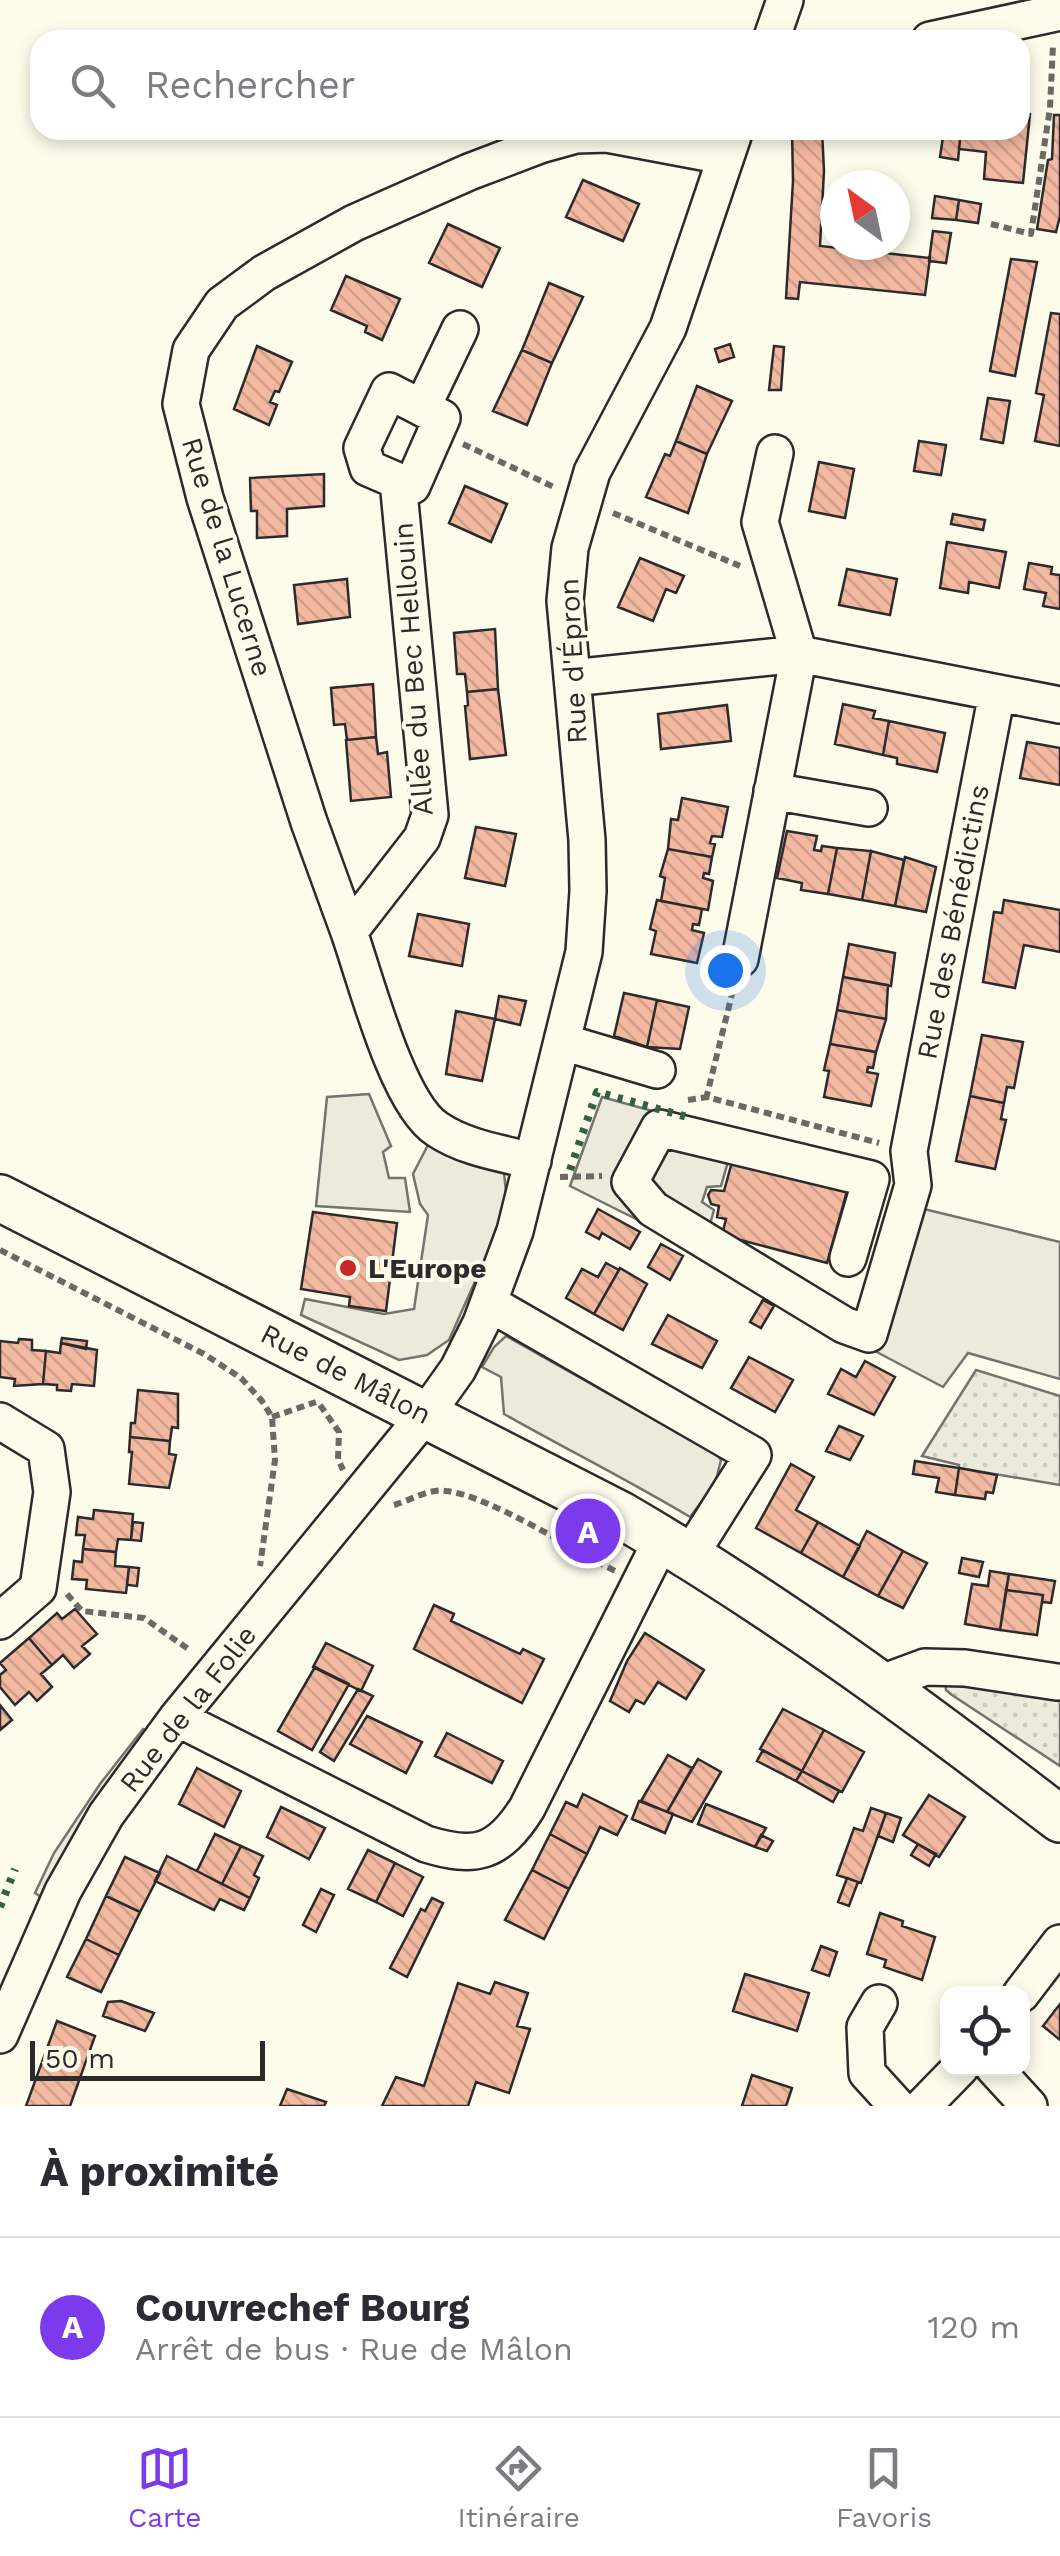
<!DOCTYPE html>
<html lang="fr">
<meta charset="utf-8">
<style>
:root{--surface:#fff;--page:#f2f2f3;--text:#2b2b33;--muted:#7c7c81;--line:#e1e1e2;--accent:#7c3aed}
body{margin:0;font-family:"Work Sans",sans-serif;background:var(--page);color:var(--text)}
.controls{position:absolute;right:30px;bottom:30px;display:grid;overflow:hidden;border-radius:20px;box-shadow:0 5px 15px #0003}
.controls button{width:90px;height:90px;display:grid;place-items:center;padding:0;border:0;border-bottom:2px solid var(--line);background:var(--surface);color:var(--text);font:50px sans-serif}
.compass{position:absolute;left:820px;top:170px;width:90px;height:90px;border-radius:50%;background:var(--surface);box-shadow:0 5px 15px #0003;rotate:327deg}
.scale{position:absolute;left:30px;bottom:25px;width:235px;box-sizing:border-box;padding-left:10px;border:5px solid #2b2b2b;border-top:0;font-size:28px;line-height:35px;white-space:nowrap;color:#2b2b2b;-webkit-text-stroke:8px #fdfbea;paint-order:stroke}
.you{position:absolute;left:725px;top:970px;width:35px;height:35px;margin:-25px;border:8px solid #fff;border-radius:50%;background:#1a73e8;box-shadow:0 0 0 15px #1a73e833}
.badge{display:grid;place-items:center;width:65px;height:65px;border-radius:50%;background:var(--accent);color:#fff;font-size:32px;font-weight:700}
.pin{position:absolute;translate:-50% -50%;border:5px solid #fff;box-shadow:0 2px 10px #0006}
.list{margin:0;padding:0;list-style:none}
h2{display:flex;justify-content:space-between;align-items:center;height:130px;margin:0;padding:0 40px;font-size:42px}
h2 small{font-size:32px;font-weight:400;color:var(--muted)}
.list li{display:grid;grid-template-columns:65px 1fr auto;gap:30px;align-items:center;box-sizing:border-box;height:180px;padding:0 40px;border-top:2px solid var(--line)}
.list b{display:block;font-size:38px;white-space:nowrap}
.list p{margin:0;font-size:32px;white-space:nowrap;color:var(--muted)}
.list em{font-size:32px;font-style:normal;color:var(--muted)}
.icon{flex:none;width:55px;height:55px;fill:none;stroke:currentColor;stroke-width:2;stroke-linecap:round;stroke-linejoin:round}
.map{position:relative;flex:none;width:1060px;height:2106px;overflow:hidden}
.search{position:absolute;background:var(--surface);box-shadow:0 5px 15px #0003;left:30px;right:30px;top:30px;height:110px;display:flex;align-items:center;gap:25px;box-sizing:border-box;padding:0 35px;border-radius:30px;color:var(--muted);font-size:38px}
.sheet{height:310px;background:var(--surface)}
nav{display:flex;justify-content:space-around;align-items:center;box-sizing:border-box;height:140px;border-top:2px solid var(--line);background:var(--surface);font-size:28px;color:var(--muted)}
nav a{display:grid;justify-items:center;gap:5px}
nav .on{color:var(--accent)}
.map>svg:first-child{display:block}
.grass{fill:url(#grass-dots);stroke:#74746e;stroke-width:2.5}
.park{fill:#ecebdb;stroke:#74746e;stroke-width:2.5}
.parking{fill:#eceadb;stroke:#74746e;stroke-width:2.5}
.building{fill:url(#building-back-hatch);stroke:#2b2b2b;stroke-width:2.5}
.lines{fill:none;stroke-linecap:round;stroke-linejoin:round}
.minor-casing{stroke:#2b2b2b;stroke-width:40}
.major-casing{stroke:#2b2b2b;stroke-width:50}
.path{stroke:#6a6964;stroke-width:6;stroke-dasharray:8 5;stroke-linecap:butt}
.minor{stroke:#fdfbea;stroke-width:35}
.major{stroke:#fdfbea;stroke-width:45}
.hedge{stroke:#34623c;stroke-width:8;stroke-dasharray:5 8;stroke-linecap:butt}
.poi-dot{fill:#c62828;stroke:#fdfbea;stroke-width:4}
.labels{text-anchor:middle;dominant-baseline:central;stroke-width:8;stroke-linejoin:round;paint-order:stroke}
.street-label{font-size:28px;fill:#2b2b2b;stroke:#fdfbea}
.poi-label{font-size:28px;font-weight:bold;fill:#2b2b2b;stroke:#fdfbea;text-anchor:start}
</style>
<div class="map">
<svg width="1060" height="2106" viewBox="0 0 1060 2106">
<defs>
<pattern id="grass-dots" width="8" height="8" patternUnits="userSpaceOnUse" patternTransform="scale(2.5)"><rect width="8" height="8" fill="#ecebdb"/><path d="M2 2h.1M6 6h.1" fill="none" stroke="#cbcabc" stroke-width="1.8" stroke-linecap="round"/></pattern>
<pattern id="building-back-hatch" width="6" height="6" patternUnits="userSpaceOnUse" patternTransform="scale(2.5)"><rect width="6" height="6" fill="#f2b8a0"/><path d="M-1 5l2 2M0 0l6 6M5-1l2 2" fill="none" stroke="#d09e8a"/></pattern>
</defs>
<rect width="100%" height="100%" fill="#fdfbea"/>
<path class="grass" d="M976,1370L1060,1396V1485L959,1468V1465L922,1456Z
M945,1681L1060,1693V1766L952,1695L946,1690Z"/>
<path class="park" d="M506,1336L717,1455L721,1460L715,1484L690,1517C628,1480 566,1449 504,1414L501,1377L482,1367L494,1347Z"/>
<path class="parking" d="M369,1094L391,1146L383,1152L389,1178H405L410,1212L316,1206L327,1097Z
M602,1097L736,1134L721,1186L707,1187L702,1202L714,1210L702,1252L570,1186Z
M429,1143L504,1173L506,1191L497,1232L449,1340L427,1355L399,1360L301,1315L305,1299L384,1314L414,1309L428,1215L420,1204L413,1174Z
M899,1203L1060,1242V1379L968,1353L943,1387L854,1340Z
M143,1729L151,1733L82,1823L41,1897L35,1893L54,1853L100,1784Z"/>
<path class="building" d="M1020,113L1030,114L1023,183L984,179L986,152L959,149L961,130H1020Z
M1054,115H1060V216L1056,232L1037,229L1048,160L1052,159Z
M792,130H822L824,171L820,246L930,258L925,295L800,282L798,299L786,298L793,181Z
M944,130H961L958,160L940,157Z
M583,180L639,204L623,241L566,217Z
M935,196L959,200L956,220L932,218Z
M959,200L981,204L978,223L956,220Z
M448,224L500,248L482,287L429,263Z
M933,231L951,233L946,263L929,261Z
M1011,259L1037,262L1015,376L990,371Z
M346,276L400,299L382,340L365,332L367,326L331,310Z
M549,283L583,297L552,363L522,350Z
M1051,313L1060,314V446L1035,441L1044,395L1036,393Z
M730,344L734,357L719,362L715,349Z
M257,346L292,362L279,392L275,391L270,402L277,405L269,425L234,409Z
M774,346L784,347L781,390H769Z
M522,350L552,363L527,425L493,411Z
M697,386L732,401L707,454L676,441Z
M988,398L1010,401L1003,443L981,439Z
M676,441L707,454L688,513L646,497L665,454L670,456Z
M919,441L946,445L941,475L914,471Z
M819,462L854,469L845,518L809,511Z
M324,474V506L287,509V536L257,538V511H251L250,478Z
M465,486L507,504L491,542L449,523Z
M953,514L985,520L983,530L951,524Z
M947,542L1006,552L999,588L969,582L968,593L940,588Z
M640,558L684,576L676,593L666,589L653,621L618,607Z
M1029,563L1052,567L1051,574L1060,575V609L1043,606L1046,593L1024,589Z
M847,569L897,579L890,615L839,605Z
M347,579L350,617L298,624L294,585Z
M495,629L498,689L467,692L465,674H457L454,633Z
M373,684L376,737L347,740L345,724L334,725L331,688Z
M498,689L506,755L470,759L465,706L468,705L467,692Z
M843,704L875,711L873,718L889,721L883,755L835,744Z
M727,705L731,741L661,749L658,714Z
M889,721L945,733L937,772L897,764V758L883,755Z
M376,737L378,754L387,752L391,797L351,801L346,740Z
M1027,742L1060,748V785L1020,778Z
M682,798L728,807L722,837L712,836L710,843L715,844L712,857L668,849L671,819L678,820Z
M476,827L516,834L505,886L465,878Z
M787,831L817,836L814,850L821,851L822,846L837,848L828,894L801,890L802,883L777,878Z
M837,848L871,851L862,900L828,894Z
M668,849L712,857L709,874L704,873L703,878L713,881L708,910L661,901L665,878L660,876Z
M871,851L904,860L895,906L862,900Z
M905,857L936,867L926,912L895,906Z
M657,900L702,909L699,925L693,924L692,930L704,933L697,963L651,954L656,931L650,929Z
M1004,900L1060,910V952L1024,945L1015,988L983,982L994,912L1002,913Z
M418,914L469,924L462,966L409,956Z
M849,944L895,953L891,986L843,977Z
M843,977L888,985L886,1019L837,1010Z
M624,993L657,1000L647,1047L614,1036Z
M499,996L526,1001L520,1025L495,1019Z
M657,1000L689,1007L680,1049L647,1047Z
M837,1010L886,1019L876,1052L830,1044Z
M456,1011L495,1019L482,1081L446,1074Z
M982,1035L1023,1042L1014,1088L1007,1087L1004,1103L970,1096Z
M830,1044L876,1052L873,1068L868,1067L867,1072L878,1074L871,1106L824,1097L829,1071L824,1070Z
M970,1096L1004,1103L1001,1119L1006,1120L995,1169L956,1161Z
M732,1162L847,1191L827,1263L722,1235L726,1219L717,1217L719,1206L711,1204L708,1195L711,1190L724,1191Z
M598,1209L640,1232L630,1249L602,1233L599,1239L586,1232Z
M313,1212L397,1223L386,1311L349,1306L350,1297L301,1289Z
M661,1244L683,1256L670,1280L648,1267Z
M606,1263L619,1270L594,1314L566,1298L582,1269L598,1277Z
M620,1268L647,1284L623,1330L594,1314Z
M763,1300L774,1306L761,1328L750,1322Z
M668,1315L717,1341L702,1368L652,1344Z
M62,1338L87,1341L86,1349L61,1343Z
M19,1339L32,1340V1350L46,1351L43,1384L14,1386L15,1379L0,1377V1341L18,1343Z
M61,1343L97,1350L94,1386L72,1384L71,1391L57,1390V1385L43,1384L46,1351L60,1353Z
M749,1357L793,1380L775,1412L731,1388Z
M865,1361L895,1377L874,1415L828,1394L841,1369L856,1377Z
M138,1390L178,1394V1428L172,1427L170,1441L130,1437L131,1423H135Z
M839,1426L863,1436L850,1460L826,1451Z
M130,1437L170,1441L169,1454L176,1455L169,1488L129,1484L132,1452H129Z
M915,1461L959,1468L955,1495L936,1492L939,1478L913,1474Z
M791,1464L814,1477L796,1510L818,1522L801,1553L756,1528Z
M959,1468L997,1475L993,1493L986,1492L985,1499L955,1495Z
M94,1510L133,1514L131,1540L118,1539L116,1552L83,1549L85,1535H76L78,1517L93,1519Z
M133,1522L143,1523L141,1541L131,1540Z
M818,1522L860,1546L843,1577L801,1553Z
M867,1531L903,1551L878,1596L843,1577Z
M83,1549L116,1552L115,1566L129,1567L126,1593L86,1589L87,1580L72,1579L74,1561L82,1562Z
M903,1551L927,1563L903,1608L878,1596Z
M962,1558L983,1562L979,1577L959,1573Z
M129,1567L139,1568L137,1586L127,1585Z
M990,1571L1009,1574L1000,1630L965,1624L972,1584L988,1586Z
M1009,1574L1055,1581L1051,1603L1042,1602L1043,1595L1006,1590Z
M1006,1590L1043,1595L1037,1635L1000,1630Z
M434,1605L454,1614L451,1621L520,1654L523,1649L544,1659L522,1703L414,1649Z
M75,1609L97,1634L82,1646L90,1654L74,1668L63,1655L52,1665L29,1638L57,1613L62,1619Z
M645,1633L704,1670L686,1699L658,1682L644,1704L636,1700L629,1712L610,1701L627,1661Z
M29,1638L52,1665L41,1674L52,1687L37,1701L29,1692L15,1705L0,1687V1675L6,1670L0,1663Z
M326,1643L373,1666L361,1691L313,1667Z
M315,1667L349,1684L312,1750L278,1731Z
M358,1689L373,1696L334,1761L320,1752Z
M0,1705L12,1720L0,1730Z
M783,1709L824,1730L802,1771L760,1749Z
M367,1716L422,1742L406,1773L350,1744Z
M824,1730L864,1752L842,1792L802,1771Z
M447,1733L503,1761L492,1783L435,1756Z
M763,1750L802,1771L796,1781L757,1761Z
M668,1755L692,1768L667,1812L641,1801Z
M698,1759L721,1772L692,1822L667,1812Z
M197,1768L241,1791L224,1827L179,1804Z
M802,1771L839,1791L833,1802L796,1781Z
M583,1794L627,1816L617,1835L600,1827L587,1854L550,1834L566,1802L577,1807Z
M929,1795L965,1817L939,1857L903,1835Z
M639,1801L673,1814L665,1833L632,1819Z
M706,1804L766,1828L755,1847L698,1824Z
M281,1807L325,1828L309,1859L267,1837Z
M871,1808L886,1813L861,1883L837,1875L854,1828L863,1831Z
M886,1813L901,1818L893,1842L878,1836Z
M215,1834L241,1846L222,1884L197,1871Z
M550,1834L587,1854L569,1889L532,1870Z
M761,1835L773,1841L767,1851L755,1847Z
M918,1844L936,1854L929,1866L911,1855Z
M241,1846L263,1856L254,1875L259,1878L250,1898L222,1884Z
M368,1850L395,1863L376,1902L348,1889Z
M167,1856L250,1898L244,1910L220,1899L214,1910L155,1881Z
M125,1857L160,1873L140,1912L106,1896Z
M395,1863L423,1877L403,1916L376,1902Z
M532,1870L569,1889L544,1939L505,1920Z
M847,1878L858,1882L849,1906L838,1902Z
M321,1889L334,1895L316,1932L303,1925Z
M106,1896L140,1912L119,1955L86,1939Z
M432,1898L443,1903L407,1977L390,1968L421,1909L425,1911Z
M880,1913L903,1921L902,1926L935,1937L922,1980L884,1967L886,1960L867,1954Z
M86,1939L119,1955L101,1992L67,1977Z
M821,1946L837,1952L829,1976L812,1970Z
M745,1974L809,1993L797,2031L733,2011Z
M495,1982L528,1993L517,2026L530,2029L509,2093L476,2082L468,2106H382L396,2077L424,2086L458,1983L490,1994Z
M121,2001L154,2013L145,2031L103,2016L108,2002Z
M1060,2004V2040L1043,2026Z
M57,2021L95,2036L70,2106H26Z
M752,2075L792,2088L786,2106H742Z
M287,2089L326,2102L324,2106H280Z"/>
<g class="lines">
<g class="minor-casing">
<path id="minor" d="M771,40L785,0
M930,40L1060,12
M460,329L422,408L442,418L412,486L398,481L430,815L422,838L349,932C366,980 397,1103 437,1129C465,1148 501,1153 533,1161
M398,481L368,468L362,448L389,391L422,408
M572,678L799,654L1060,705
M772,791L869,808
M349,932L309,822L205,498L181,404L191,350L222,304L264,273L354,223L469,172L540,145L576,135L607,134L724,156
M740,959L799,654L760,522L775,453
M563,1042L657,1070
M848,1258L871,1179L659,1128L630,1182L653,1209L844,1325L869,1334L913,1185L909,1151L997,693
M489,1303L753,1455L690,1555
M0,1421L46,1449L52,1492L38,1588L0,1621
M882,1683L925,1667L965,1668L1057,1682
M177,1718L426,1844C475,1859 498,1854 527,1808L662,1539
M1021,1994L1060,1943
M879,2003L865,2027L867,2073L897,2106
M0,2035L63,1891L106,1815L177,1718L426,1414L458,1369L481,1323L515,1231L584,952L588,891L587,840L565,601L570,548L592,472L668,328L735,130
M994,2068L1029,2106
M923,2106L960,2068"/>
</g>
<g class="major-casing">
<path id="major" d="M0,1198L621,1515C777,1606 917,1709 1060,1819"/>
</g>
<path class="path" d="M991,224L1031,234L1050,108L1053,45
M463,444L556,488
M613,513L740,566
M706,1099L733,990
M688,1100L707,1097L879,1143
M560,1177L602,1176
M0,1250L204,1354L241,1378L262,1401L272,1417L275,1460L260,1566
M320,1405L339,1432L338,1459L343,1470
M272,1417L316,1402
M394,1505C409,1501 429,1488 446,1491C490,1496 572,1549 615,1571
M67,1594L82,1611L144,1618L191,1651"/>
<use href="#minor" class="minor"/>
<use href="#major" class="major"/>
<path class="hedge" d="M570,1170L597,1092L687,1117
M0,1907L15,1869"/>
</g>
<circle class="poi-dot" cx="348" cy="1268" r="10"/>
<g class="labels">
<g class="street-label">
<text transform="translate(227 557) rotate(73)">Rue de la Lucerne</text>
<text transform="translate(573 661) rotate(-93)">Rue d'Épron</text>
<text transform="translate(413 669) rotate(-94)">Allée du Bec Hellouin</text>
<text transform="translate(953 922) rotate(-79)">Rue des Bénédictins</text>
<text transform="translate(346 1374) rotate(27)">Rue de Mâlon</text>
<text transform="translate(188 1709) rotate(-52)">Rue de la Folie</text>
</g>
<g class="poi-label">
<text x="368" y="1268">L'Europe</text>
</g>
</g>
</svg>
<div class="controls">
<button><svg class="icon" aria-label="locate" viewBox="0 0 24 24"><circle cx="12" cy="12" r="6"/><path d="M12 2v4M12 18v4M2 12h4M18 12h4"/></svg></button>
</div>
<svg class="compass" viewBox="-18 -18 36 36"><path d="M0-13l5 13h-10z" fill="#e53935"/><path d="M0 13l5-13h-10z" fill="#7c7c81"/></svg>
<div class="scale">50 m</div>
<div class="you"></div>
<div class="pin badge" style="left:588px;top:1531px">A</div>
<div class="search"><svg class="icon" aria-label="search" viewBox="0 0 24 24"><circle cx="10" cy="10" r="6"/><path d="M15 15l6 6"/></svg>Rechercher</div>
</div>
<section class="sheet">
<h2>À proximité<small></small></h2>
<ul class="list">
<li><span class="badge">A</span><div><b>Couvrechef Bourg</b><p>Arrêt de bus · Rue de Mâlon</p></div><em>120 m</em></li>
</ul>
</section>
<nav>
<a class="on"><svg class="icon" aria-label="map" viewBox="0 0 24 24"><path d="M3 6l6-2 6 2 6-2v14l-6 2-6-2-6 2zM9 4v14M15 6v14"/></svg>Carte</a>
<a><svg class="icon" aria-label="directions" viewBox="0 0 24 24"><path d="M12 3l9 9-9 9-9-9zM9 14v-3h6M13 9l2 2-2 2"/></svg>Itinéraire</a>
<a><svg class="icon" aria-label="saved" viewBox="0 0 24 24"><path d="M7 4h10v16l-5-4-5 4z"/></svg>Favoris</a>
</nav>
